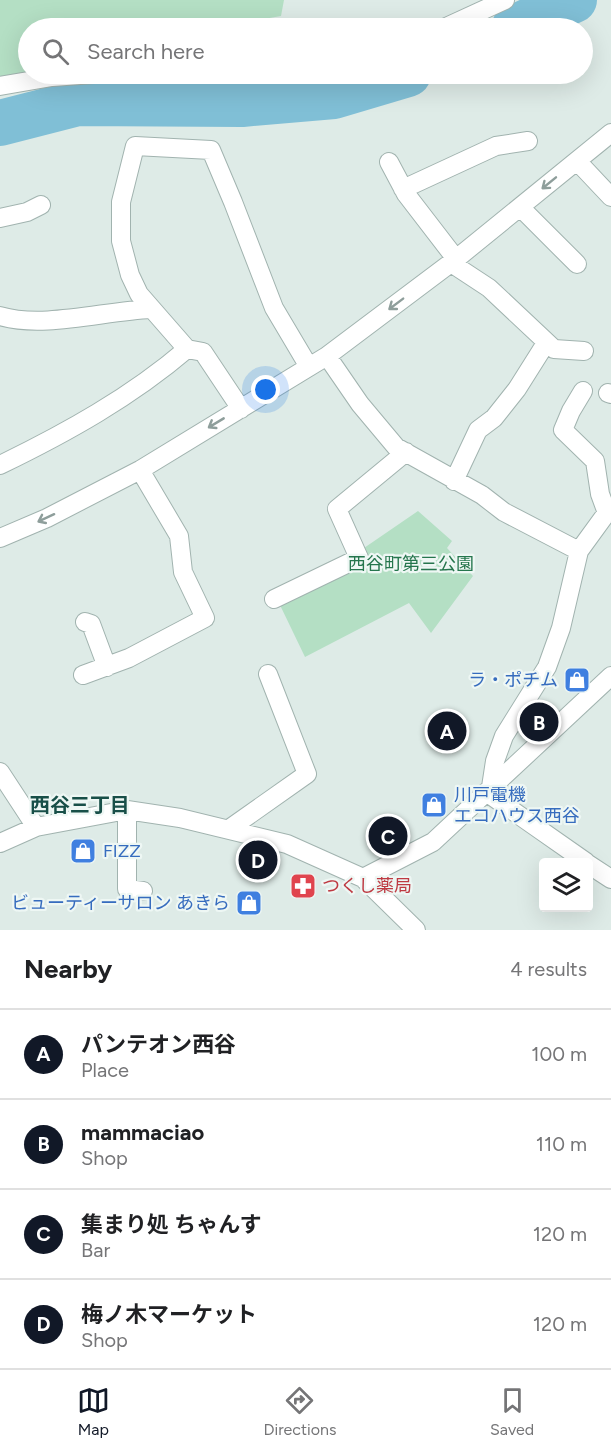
<!DOCTYPE html>
<meta charset="utf-8">
<style>
:root{--surface:#fff;--page:#f2f2f2;--text:#202124;--muted:#757577;--line:#e0e0e0;--accent:#111827}
body{margin:0;font-family:Figtree,"Noto Sans JP",sans-serif;background:var(--page);color:var(--text)}
.controls{position:absolute;right:18px;bottom:18px;display:grid;overflow:hidden;border-radius:6px;box-shadow:0 6px 24px #0002}
.controls button{width:54px;height:54px;display:grid;place-items:center;padding:0;border:0;border-bottom:2px solid var(--line);background:var(--surface);color:var(--text);font:30px sans-serif}
.you{position:absolute;left:266px;top:390px;width:21px;height:21px;margin:-15px;border:4px solid #fff;border-radius:50%;background:#1a73e8;box-shadow:0 0 0 9px #1a73e833}
.badge{display:grid;place-items:center;width:39px;height:39px;border-radius:50%;background:var(--accent);color:#fff;font-size:20px;font-weight:700}
.pin{position:absolute;translate:-50% -50%;border:3px solid #fff;box-shadow:0 2px 6px #0006}
.list{margin:0;padding:0;list-style:none}
h2{display:flex;justify-content:space-between;align-items:center;height:78px;margin:0;padding:0 24px;font-size:26px}
h2 small{font-size:20px;font-weight:400;color:var(--muted)}
.list li{display:grid;grid-template-columns:39px 1fr auto;gap:18px;align-items:center;box-sizing:border-box;height:90px;padding:0 24px;border-top:2px solid var(--line)}
.list b{display:block;font-size:22px;white-space:nowrap}
.list p{margin:0;font-size:20px;white-space:nowrap;color:var(--muted)}
.list em{font-size:20px;font-style:normal;color:var(--muted)}
.icon{flex:none;width:33px;height:33px;fill:none;stroke:currentColor;stroke-width:2;stroke-linecap:round;stroke-linejoin:round}
.map{position:relative;flex:none;width:611px;height:930px;overflow:hidden}
.search{position:absolute;background:var(--surface);box-shadow:0 6px 24px #0002;left:18px;right:18px;top:18px;height:66px;display:flex;align-items:center;gap:15px;box-sizing:border-box;padding:0 21px;border-radius:33px;color:var(--muted);font-size:22px}
.sheet{height:438px;background:var(--surface)}
nav{display:flex;justify-content:space-around;align-items:center;box-sizing:border-box;height:84px;border-top:2px solid var(--line);background:var(--surface);font-size:16px;color:var(--muted)}
nav a{display:grid;justify-items:center;gap:3px}
nav .on{color:var(--accent)}
.map>svg:first-child{display:block}
.green{fill:#b4dfc4}
.lines{fill:none;stroke-linecap:round;stroke-linejoin:round}
.river{stroke:#80bfd6;stroke-width:46}
.minor-casing{stroke:#a1b3af;stroke-width:20}
.minor{stroke:#fff;stroke-width:18}
.oneway{stroke:#8e9e9b}
.labels{text-anchor:middle;dominant-baseline:central;stroke-width:4.5;stroke-linejoin:round;paint-order:stroke}
.park-label{font-size:18px;fill:#25764d;stroke:#eef7f4}
.shop-label{font-size:18px;fill:#366cbe;stroke:#eef7f4;text-anchor:end}
.health-label{font-size:18px;fill:#be3a42;stroke:#eef7f4;text-anchor:start}
.neighbourhood-label{font-size:20px;font-weight:bold;fill:#184f48;stroke:#eef7f4}
</style>
<div class="map">
<svg width="611" height="930" viewBox="0 0 611 930">
<rect width="100%" height="100%" fill="#deebe7"/>
<path class="green" d="M0,0H284L281,16L212,28H28V74H168L167,75L60,90L0,88Z
M418,511L452,541L447,548L473,576L431,633L409,603L305,657L279,603L364,548Z"/>
<g class="lines">
<path class="river" d="M514,28L574,0
M0,123L78,103L242,104L334,96L408,74"/>
<g class="minor-casing">
<path id="minor" d="M444,28L505,0
M236,74H252
M0,86L52,77L94,74
M577,161L611,197
M389,162L406,194L456,259
M403,189L496,146L528,141
M520,207L577,264
M0,218L27,212L41,205
M451,263L489,288L554,349L584,351
M0,316C43,329 104,311 151,309
M327,356L360,404L396,447L482,495L504,512L579,551
M583,391L571,411L563,430L595,461L600,494L607,513
M608,393L611,394
M241,409L203,352L187,349L139,294L130,275L121,241V202L135,146L211,150L233,202L274,308L309,367
M0,465C66,433 131,397 187,349
M454,481L478,430L494,418L517,389L546,343
M0,538L47,518L140,470L327,356L456,259L611,133
M274,599L359,558L337,509L406,452
M85,622L91,624L107,667
M83,675L129,658L205,618L183,572L179,536L140,470
M0,772L36,827
M491,787L495,761L504,736L547,667L561,628L579,551L611,507
M486,792L586,862
M127,810V889L143,891
M229,829L307,774L268,674
M0,843L36,827L127,810L180,818L287,844L363,878L433,842L611,676
M588,864L611,879
M363,878L416,930"/>
</g>
<use href="#minor" class="minor"/>
</g>
<defs><path id="oneway-shaft" d="M-6 0H5M1.5-3L5.5 0L1.5 3" fill="none" stroke-width="1.6" stroke-linecap="round" stroke-linejoin="round" transform="scale(1.5)"/></defs>
<g class="oneway">
<use href="#oneway-shaft" transform="translate(549 183) rotate(141)"/>
<use href="#oneway-shaft" transform="translate(396 304) rotate(143)"/>
<use href="#oneway-shaft" transform="translate(216 423) rotate(149)"/>
<use href="#oneway-shaft" transform="translate(46 518) rotate(155)"/>
</g>
<defs>
<g id="shop-square" transform="scale(1.35)"><rect x="-9" y="-9" width="18" height="18" rx="4" fill="#3f7fe0" stroke="#eef7f4"/><path d="M-5-2.5h2.3a2.7 3.5 0 0 1 5.4 0H5L5.5 6h-11ZM-1.5-2.5h3a1.5 2.3 0 0 0-3 0Z" fill="#fff"/></g>
<g id="pharmacy-square" transform="scale(1.35)"><rect x="-9" y="-9" width="18" height="18" rx="4" fill="#e0444e" stroke="#eef7f4"/><path d="M-2-6h4v4h4v4h-4v4h-4v-4h-4v-4h4Z" fill="#fff"/></g>
</defs>
<g fill-rule="evenodd">
<use href="#shop-square" x="577" y="680"/>
<use href="#shop-square" x="434" y="805"/>
<use href="#shop-square" x="83" y="851"/>
<use href="#pharmacy-square" x="303" y="886"/>
<use href="#shop-square" x="249" y="903"/>
</g>
<g class="labels">
<g class="park-label">
<text x="411" y="564">西谷町第三公園</text>
</g>
<g class="shop-label">
<text x="558" y="680">ラ・ポチム</text>
<text x="454" y="795" text-anchor="start">川戸電機<tspan x="454" dy="21">エコハウス西谷</tspan></text>
<text x="103" y="851" text-anchor="start">FIZZ</text>
<text x="230" y="903">ビューティーサロン あきら</text>
</g>
<g class="health-label">
<text x="322" y="886">つくし薬局</text>
</g>
<g class="neighbourhood-label">
<text x="80" y="805">西谷三丁目</text>
</g>
</g>
</svg>
<div class="controls">
<button><svg class="icon" aria-label="layers" viewBox="0 0 24 24"><path d="M12 4l9 5-9 5-9-5zM3 14l9 5 9-5"/></svg></button>
</div>
<div class="you"></div>
<div class="pin badge" style="left:447px;top:731px">A</div>
<div class="pin badge" style="left:539px;top:722px">B</div>
<div class="pin badge" style="left:388px;top:836px">C</div>
<div class="pin badge" style="left:258px;top:860px">D</div>
<div class="search"><svg class="icon" aria-label="search" viewBox="0 0 24 24"><circle cx="10" cy="10" r="6"/><path d="M15 15l6 6"/></svg>Search here</div>
</div>
<section class="sheet">
<h2>Nearby<small>4 results</small></h2>
<ul class="list">
<li><span class="badge">A</span><div><b>パンテオン西谷</b><p>Place</p></div><em>100 m</em></li>
<li><span class="badge">B</span><div><b>mammaciao</b><p>Shop</p></div><em>110 m</em></li>
<li><span class="badge">C</span><div><b>集まり処 ちゃんす</b><p>Bar</p></div><em>120 m</em></li>
<li><span class="badge">D</span><div><b>梅ノ木マーケット</b><p>Shop</p></div><em>120 m</em></li>
</ul>
</section>
<nav>
<a class="on"><svg class="icon" aria-label="map" viewBox="0 0 24 24"><path d="M3 6l6-2 6 2 6-2v14l-6 2-6-2-6 2zM9 4v14M15 6v14"/></svg>Map</a>
<a><svg class="icon" aria-label="directions" viewBox="0 0 24 24"><path d="M12 3l9 9-9 9-9-9zM9 14v-3h6M13 9l2 2-2 2"/></svg>Directions</a>
<a><svg class="icon" aria-label="saved" viewBox="0 0 24 24"><path d="M7 4h10v16l-5-4-5 4z"/></svg>Saved</a>
</nav>
